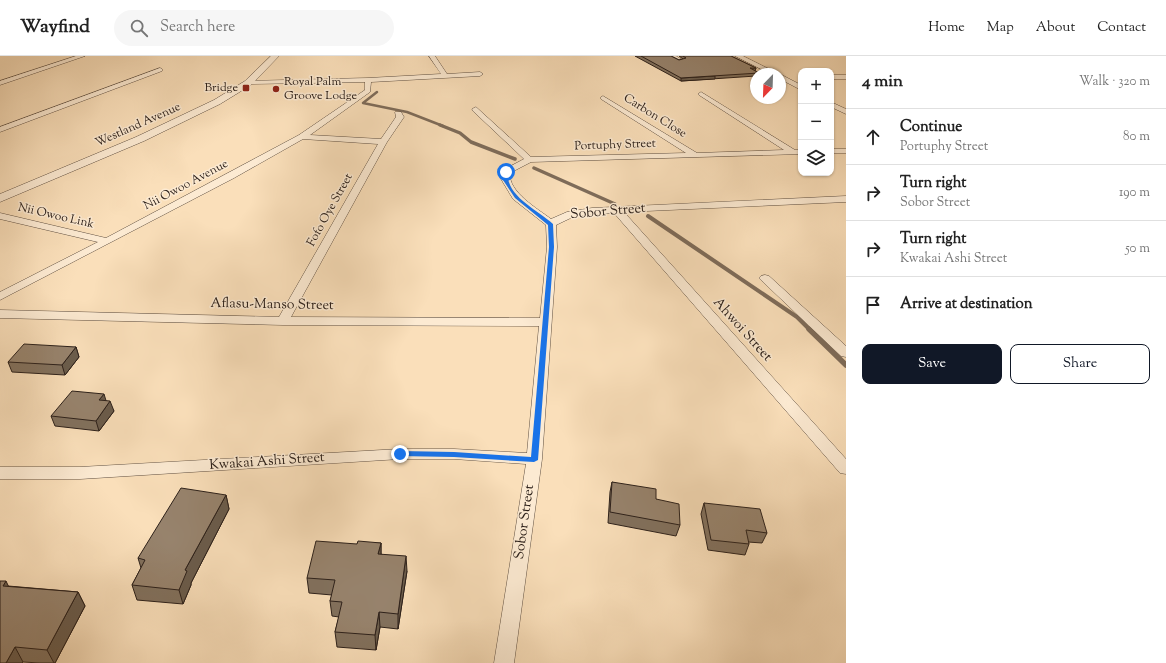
<!DOCTYPE html>
<meta charset="utf-8">
<style>
:root{--surface:#fff;--page:#f6f6f6;--text:#222;--muted:#767676;--line:#e0e0e0;--accent:#111827}
body{margin:0;font-family:"Sorts Mill Goudy",serif;background:var(--page);color:var(--text)}
.controls{position:absolute;right:12px;top:12px;display:grid;overflow:hidden;border-radius:8px;box-shadow:0 1px 3px #0004}
.controls button{width:36px;height:36px;display:grid;place-items:center;padding:0;border:0;border-bottom:1px solid var(--line);background:var(--surface);color:var(--text);font:20px sans-serif}
.compass{position:absolute;left:750px;top:12px;width:36px;height:36px;border-radius:50%;background:var(--surface);box-shadow:0 1px 3px #0004;rotate:203deg}
.stop{position:absolute;width:12px;height:12px;margin:-9px;border:3px solid #1a73e8;border-radius:50%;background:#fff}
.stop.end{background:#1a73e8;border-color:#fff;box-shadow:0 1px 4px #0008}
.list{margin:0;padding:0;list-style:none}
h2{display:flex;justify-content:space-between;align-items:center;height:52px;margin:0;padding:0 16px;font-size:17px}
h2 small{font-size:13px;font-weight:400;color:var(--muted)}
.list li{display:grid;grid-template-columns:26px 1fr auto;gap:12px;align-items:center;box-sizing:border-box;height:56px;padding:0 16px;border-top:1px solid var(--line)}
.list b{display:block;font-size:15px;white-space:nowrap}
.list p{margin:0;font-size:13px;white-space:nowrap;color:var(--muted)}
.list em{font-size:13px;font-style:normal;color:var(--muted)}
.actions{display:flex;gap:8px;padding:12px 16px}
.actions a{flex:1;padding:9px 0;border:1px solid var(--accent);border-radius:8px;text-align:center;font-size:14px;color:var(--accent)}
.actions .main{background:var(--accent);color:#fff}
.icon{flex:none;width:22px;height:22px;fill:none;stroke:currentColor;stroke-width:2;stroke-linecap:round;stroke-linejoin:round}
.map{position:relative;flex:none;width:846px;height:607px;overflow:hidden}
header{display:flex;align-items:center;gap:24px;box-sizing:border-box;height:56px;padding:0 20px;background:var(--surface);border-bottom:1px solid var(--line)}
header strong{font-size:19px}
nav{display:flex;gap:22px;margin-inline-start:auto;font-size:14px}
.search{width:280px;height:36px;background:var(--page);display:flex;align-items:center;gap:10px;box-sizing:border-box;padding:0 14px;border-radius:22px;color:var(--muted);font-size:15px}
main{display:flex}
aside{flex:1;background:var(--surface)}
.map>svg:first-child{display:block}
.lines{fill:none;stroke-linecap:round;stroke-linejoin:round}
.stream-far3{stroke:#7e6c5a;stroke-width:2.5}
.stream-far2{stroke:#7e6c5a;stroke-width:3.5}
.stream-far1{stroke:#7e6c5a;stroke-width:4}
.stream{stroke:#7e6c5a;stroke-width:5.5}
.minor-casing{stroke:#605042;stroke-width:1}
.tertiary-casing{stroke:#605042;stroke-width:1}
.minor{fill:#fcead2;fill-rule:evenodd}
.tertiary{fill:#fcead2;fill-rule:evenodd}
.wall{fill:#82715e;stroke:#2c201a}
.shaded-wall{fill:#6a5c4c;stroke:#2c201a}
.building{fill:#97836d;stroke:#2c201a}
.route{fill:#1a73e8}
.poi-dot{fill:#8f2418;stroke:#fcead2;stroke-width:1.5}
.labels{text-anchor:middle;dominant-baseline:central;stroke-width:3;stroke-linejoin:round;paint-order:stroke}
.far-poi-label{font-size:12px;fill:#2c201a;stroke:#fcead2;text-anchor:start}
.far-street-label{font-size:12px;fill:#2c201a;stroke:#fcead2}
.street-label{font-size:14px;fill:#2c201a;stroke:#fcead2}
</style>
<header>
<strong>Wayfind</strong>
<div class="search"><svg class="icon" aria-label="search" viewBox="0 0 24 24"><circle cx="10" cy="10" r="6"/><path d="M15 15l6 6"/></svg>Search here</div>
<nav><a>Home</a><a>Map</a><a>About</a><a>Contact</a></nav>
</header>
<main>
<div class="map">
<svg width="846" height="607" viewBox="0 0 846 607">
<rect width="100%" height="100%" fill="#fadfba"/>
<filter id="stains"><feTurbulence type="fractalNoise" baseFrequency=".005" numOctaves="4"/><feColorMatrix values="0 0 0 0 .2 0 0 0 0 .09 0 0 0 0 .02 0 0 0 .5 -.17"/></filter>
<radialGradient id="worn" r=".72"><stop offset=".6" stop-color="#630" stop-opacity="0"/><stop offset="1" stop-color="#630" stop-opacity=".3"/></radialGradient>
<g class="lines">
<path class="stream-far3" d="M377,36L363,47L407,56L443,70"/>
<path class="stream-far2" d="M440,69L460,77L471,86L515,103
M534,112L615,148"/>
<path class="stream-far1" d="M648,160L797,261L810,274"/>
<path class="stream" d="M809,273L846,309"/>
<g class="minor-casing">
<path id="minor" d="M76,0H85L0,29V25Z
M429,0H435L447,18L480,16L483,18L480,20L371,26L370,36L310,79L381,83L396,61L395,56H401L404,61L387,86L291,261L540,262L547,191L546,169L513,143L501,123L503,114L524,103L473,55L472,53L476,51L531,101L686,97L601,43V41L603,40L697,97L784,94L699,39L698,38L701,36L795,94H801V98L531,106L510,117C508,136 538,153 551,163L567,156L592,152L846,140V146L624,156L846,403V418L840,417L614,157L575,160L556,169L557,191L542,403L514,607H494L526,408L454,403H400L80,423H0V411H80L400,393H454L527,397L539,270L283,269L0,262V254L279,261L378,88L303,83L234,122L0,244V236L98,186L0,163V157L106,182L299,79L365,34V26L249,28L247,27V25L368,22L441,18Z
M669,0H676L684,5L679,6Z
M735,0H743L779,18H771Z
M160,12L162,13V15L0,76V71Z
M780,18L801,29V34L780,23Z
M831,19H846V23H831Z
M831,46L846,53V58L831,51Z
M831,93H846V97H831Z
M765,219L769,220L846,290V301L841,300L761,224L759,222L761,220Z"/>
</g>
<g class="tertiary-casing">
<path id="tertiary" d="M271,0H279L251,29L220,48L144,85L0,146V138L136,81L214,44L245,25Z"/>
</g>
<use href="#minor" class="minor"/>
<use href="#tertiary" class="tertiary"/>
</g>
<path class="wall" d="M635,0H671L679,4L683,3L679,0H731L756,12L755,15L759,17V18H756V20L681,25Z
M76,291L79,301L65,319L12,316L8,306Z
M106,345L114,355L99,375L55,370L51,360Z
M612,426L656,443L680,469L676,480L608,467L610,436Z
M226,439L229,453L191,527V529L183,548L137,544L132,529L141,512L138,502Z
M704,447L767,477L762,487L748,486L749,488L745,499L708,494L701,458Z
M381,487V498L407,515L398,573L380,571L376,594L337,591L335,576L339,561L332,560L330,545L332,539L309,537L307,522L357,488Z
M8,530L78,536L85,550L55,607H40L23,606L22,607H0Z"/>
<path class="shaded-wall" d="M750,12H756L755,15Z
M715,20V23L681,25V22Z
M76,291L79,301L65,319L62,309Z
M104,338L107,348L99,344Z
M110,345L114,355L99,375L96,365Z
M226,439L229,453L191,527V529L183,548L179,534L185,514Z
M381,487V502L378,498Z
M406,500L407,515L398,573V558Z
M6,525L13,540L3,530Z
M78,536L85,550L55,607H54L47,594Z
M379,556L380,571L376,594L375,579Z
M15,591L23,606L22,607H6Z"/>
<path class="building" d="M641,0H671L679,4L686,2L683,0H731L756,12H750L759,17L681,22Z
M24,288L76,291L62,309L8,306Z
M72,335L104,338L99,344L110,345L96,365L51,360Z
M612,426L656,433V443L679,448L680,469L610,456Z
M181,432L226,439L185,514L187,515L179,534L132,529L145,504L138,502Z
M704,447L760,453L767,477L746,474L749,488L711,484Z
M316,485L357,488L358,485L381,487L378,498L406,500L398,558L379,556L375,579L335,576L342,546L330,545L335,524L307,522Z
M0,525H6L3,530L78,536L47,594L15,591L6,607H0Z"/>
<path class="route" d="M506,115L508,116C505,140 538,154 553,168L554,191L538,404L534,406L454,401L398,400V396L400,395L454,396L531,401L549,191L548,169L515,142L503,124L504,116Z"/>
<g class="poi-dot">
<rect x="242" y="28" width="8" height="8" rx="2"/>
<circle cx="276" cy="33" r="4"/>
</g>
<g class="labels">
<g class="far-poi-label">
<text x="284" y="26">Royal Palm<tspan x="284" dy="14">Groove Lodge</tspan></text>
<text x="238" y="32" text-anchor="end">Bridge</text>
</g>
<g class="far-street-label">
<text transform="translate(655 60) rotate(32)">Carbon Close</text>
<text transform="translate(138 69) rotate(-24)">Westland Avenue</text>
<text transform="translate(615 89) rotate(-2)">Portuphy Street</text>
<text transform="translate(186 129) rotate(-28)">Nii Owoo Avenue</text>
<text transform="translate(330 154) rotate(-61)">Fofo Oye Street</text>
<text transform="translate(56 160) rotate(13)">Nii Owoo Link</text>
</g>
<g class="street-label">
<text transform="translate(608 156) rotate(-5)">Sobor Street</text>
<text transform="translate(272 249) rotate(1)">Aflasu-Manso Street</text>
<text transform="translate(742 274) rotate(48)">Ahwoi Street</text>
<text transform="translate(267 406) rotate(-4)">Kwakai Ashi Street</text>
<text transform="translate(525 466) rotate(-82)">Sobor Street</text>
</g>
</g>
<rect width="100%" height="100%" filter="url(#stains)"/>
<rect width="100%" height="100%" fill="url(#worn)"/>
</svg>
<div class="controls">
<button>+</button>
<button>−</button>
<button><svg class="icon" aria-label="layers" viewBox="0 0 24 24"><path d="M12 4l9 5-9 5-9-5zM3 14l9 5 9-5"/></svg></button>
</div>
<svg class="compass" viewBox="-18 -18 36 36"><path d="M0-13l5 13h-10z" fill="#e53935"/><path d="M0 13l5-13h-10z" fill="#767676"/></svg>
<div class="stop" style="left:506px;top:116px"></div>
<div class="stop end" style="left:400px;top:398px"></div>
</div>
<aside>
<h2>4 min<small>Walk · 320 m</small></h2>
<ul class="list">
<li><svg class="icon" aria-label="ahead" viewBox="0 0 24 24"><path d="M12 20V5M6 11l6-6 6 6"/></svg><div><b>Continue</b><p>Portuphy Street</p></div><em>80 m</em></li>
<li><svg class="icon" aria-label="right" viewBox="0 0 24 24"><path d="M7 20v-9h11M14 6l5 5-5 5"/></svg><div><b>Turn right</b><p>Sobor Street</p></div><em>190 m</em></li>
<li><svg class="icon" aria-label="right" viewBox="0 0 24 24"><path d="M7 20v-9h11M14 6l5 5-5 5"/></svg><div><b>Turn right</b><p>Kwakai Ashi Street</p></div><em>50 m</em></li>
<li><svg class="icon" aria-label="arrive" viewBox="0 0 24 24"><path d="M6 21V4h12l-3 4 3 4H6"/></svg><div><b>Arrive at destination</b></div></li>
</ul>
<div class="actions"><a class="main">Save</a><a>Share</a></div>
</aside>
</main>
